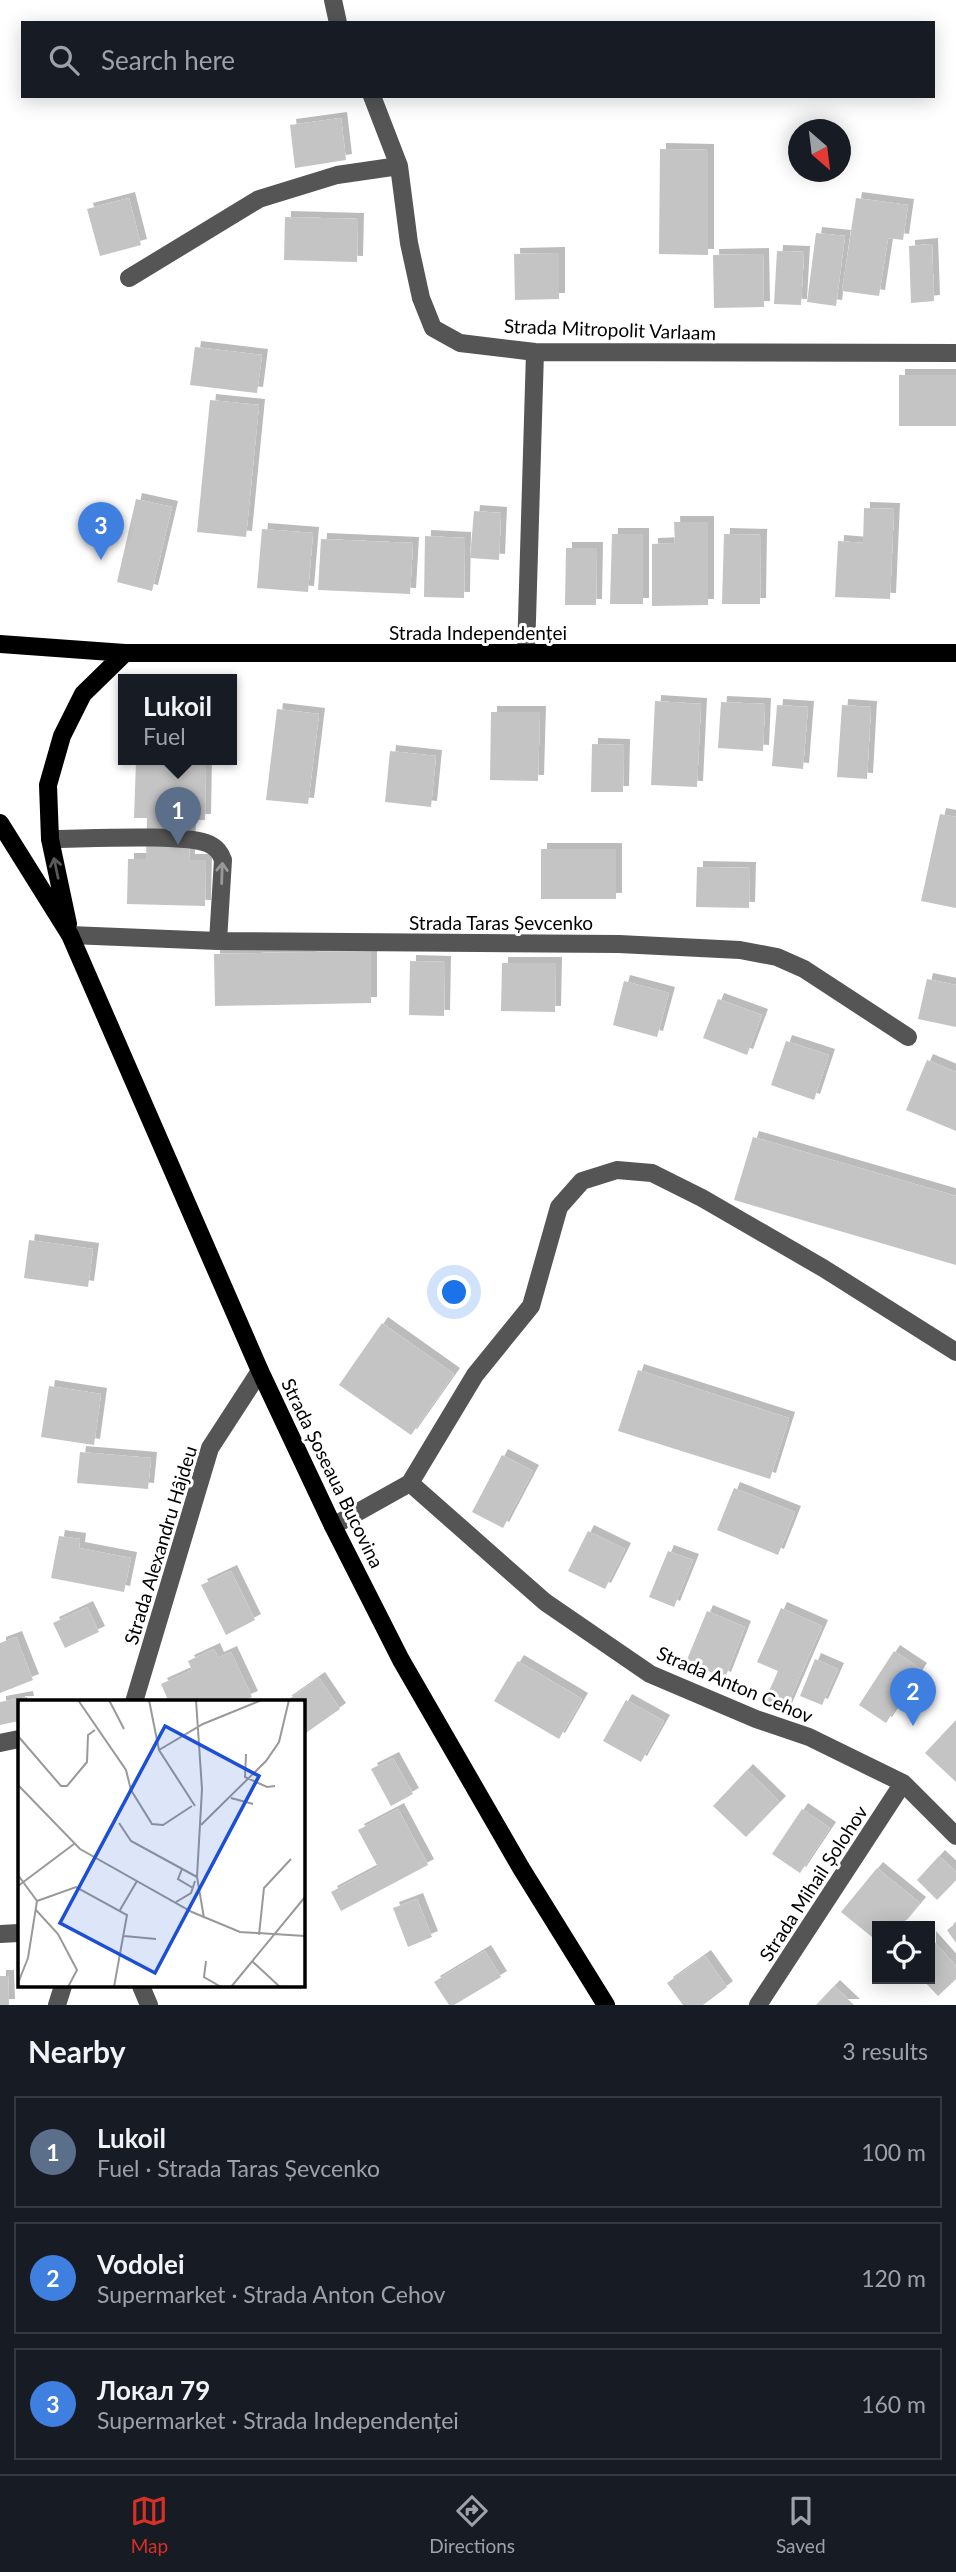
<!DOCTYPE html>
<meta charset="utf-8">
<style>
:root{--surface:#171b24;--page:#20242c;--text:#f1f3f6;--muted:#9ea1a6;--line:#363941;--accent:#d93025}
body{margin:0;font-family:Lato,sans-serif;background:var(--page);color:var(--text)}
.controls{position:absolute;right:21px;bottom:21px;display:grid;overflow:hidden;border-radius:0px;box-shadow:0 4px 18px #0003}
.controls button{width:63px;height:63px;display:grid;place-items:center;padding:0;border:0;border-bottom:2px solid var(--line);background:var(--surface);color:var(--text);font:35px sans-serif}
.compass{position:absolute;left:788px;top:119px;width:63px;height:63px;border-radius:50%;background:var(--surface);box-shadow:0 4px 18px #0003;rotate:152deg}
.you{position:absolute;left:455px;top:1293px;width:24px;height:24px;margin:-18px;border:5px solid #fff;border-radius:50%;background:#1a73e8;box-shadow:0 0 0 10px #1a73e833}
.badge{display:grid;place-items:center;width:46px;height:46px;border-radius:50%;background:var(--accent);color:#fff;font-size:23px;font-weight:700}
.pin{position:absolute;translate:-50% -58px;filter:drop-shadow(0 2px 4px #0008)}
.pin::after{content:'';position:absolute;top:37px;width:24px;height:21px;background:inherit;clip-path:polygon(0 0,100% 0,50% 100%)}
.popup{position:absolute;left:118px;top:674px;width:119px;height:91px;box-sizing:border-box;display:grid;place-content:center;border-radius:0px;background:var(--surface);filter:drop-shadow(0 2px 5px #0005);font-size:23px;white-space:nowrap;color:var(--muted)}
.popup b{font-size:26px;color:var(--text)}
.popup::after{content:'';position:absolute;left:50%;top:100%;margin-left:-14px;border:14px solid transparent;border-top-color:var(--surface)}
.list{margin:0;padding:0;list-style:none}
h2{display:flex;justify-content:space-between;align-items:center;height:91px;margin:0;padding:0 28px;font-size:30px}
h2 small{font-size:23px;font-weight:400;color:var(--muted)}
.list li{display:grid;grid-template-columns:46px 1fr auto;gap:21px;align-items:center;box-sizing:border-box;height:112px;margin:0 14px 14px;padding:0 14px;border:2px solid var(--line);border-radius:0px}
.list b{display:block;font-size:26px;white-space:nowrap}
.list p{margin:0;font-size:23px;white-space:nowrap;color:var(--muted)}
.list em{font-size:23px;font-style:normal;color:var(--muted)}
.icon{flex:none;width:38px;height:38px;fill:none;stroke:currentColor;stroke-width:2;stroke-linecap:round;stroke-linejoin:round}
.map{position:relative;flex:none;width:956px;height:2005px;overflow:hidden}
.search{position:absolute;background:var(--surface);box-shadow:0 4px 18px #0003;left:21px;right:21px;top:21px;height:77px;display:flex;align-items:center;gap:18px;box-sizing:border-box;padding:0 24px;border-radius:0px;color:var(--muted);font-size:26px}
.sheet{height:469px;background:var(--surface)}
nav{display:flex;justify-content:space-around;align-items:center;box-sizing:border-box;height:98px;border-top:2px solid var(--line);background:var(--surface);font-size:19px;color:var(--muted)}
nav a{display:grid;justify-items:center;gap:4px}
nav .on{color:var(--accent)}
.map>svg:first-child{display:block}
.building{fill:#c4c4c4;filter:url(#shadow)}
.lines{fill:none;stroke-linecap:round;stroke-linejoin:round}
.minor{stroke:#555;stroke-width:18}
.major{stroke:#000;stroke-width:18}
.oneway{stroke:#595959}
.oneway2{stroke:#999}
.labels{text-anchor:middle;dominant-baseline:central;stroke-width:6;stroke-linejoin:round;paint-order:stroke}
.street-label{font-size:19px;fill:#000;stroke:#fff}
.inset-road{fill:none;stroke:#999;stroke-width:2}
.view{fill:#1d4ed8;fill-opacity:0.15;stroke:#1d4ed8;stroke-width:3.5}
.inset-edge{fill:none;stroke:#000;stroke-width:3.5}
</style>
<div class="map">
<svg width="956" height="2005" viewBox="0 0 956 2005">
<defs>
<filter id="shadow"><feDropShadow dx="6" dy="-6" stdDeviation="0" flood-color="#0004"/></filter>
</defs>
<rect width="100%" height="100%" fill="#fff"/>
<path class="building" d="M341,118L346,160L295,168L290,125Z
M660,149L708,150V255L659,254Z
M129,198L141,245L100,256L87,209Z
M856,198L908,205L903,240L888,238L879,296L842,291Z
M285,217L358,219L357,262L284,260Z
M816,233L845,236L836,306L807,302Z
M932,244L934,301L911,303L909,246Z
M777,251L804,252L801,305L774,304Z
M559,253V299L515,300L514,254Z
M763,254L764,307L714,308L713,255Z
M195,347L262,355L257,393L190,385Z
M899,375H956V426H899Z
M210,400L259,405L246,537L197,532Z
M136,499L172,507L152,591L117,582Z
M864,508L894,509L890,599L835,597L838,541L863,543Z
M474,511L501,513L499,560L470,558Z
M674,522H708V605L652,606V544L675,543Z
M262,529L313,533L308,592L257,588Z
M612,534H643V604H610Z
M724,534L761,535L760,604H722Z
M425,536L465,538L464,598L424,597Z
M321,539L413,543L410,594L318,590Z
M566,548H597L596,605H565Z
M655,701L701,704L697,787L651,785Z
M721,702L765,704L763,751L718,748Z
M777,705L808,707L803,769L772,766Z
M842,705L871,707L867,779L837,777Z
M277,709L319,714L308,804L266,800Z
M491,712H540L538,781L490,780Z
M592,744L624,745L623,792H591Z
M390,751L436,756L431,807L385,802Z
M136,761L206,762L205,820H190L189,860H206L205,906L127,904L128,859H146L147,818H134Z
M940,814L956,817V908L921,901Z
M541,849H616V899H541Z
M697,867L750,868L749,908L696,907Z
M371,951V1003L215,1006L214,954Z
M410,961L445,962L444,1016L409,1015Z
M502,963H556L555,1012L501,1011Z
M927,979L956,985V1027L918,1019Z
M624,981L669,993L657,1037L613,1025Z
M718,999L762,1015L747,1055L703,1038Z
M786,1041L829,1055L814,1100L771,1085Z
M927,1060L956,1072V1131L906,1110Z
M753,1137L956,1196V1265L734,1200Z
M29,1240L93,1249L88,1287L24,1278Z
M382,1323L454,1374L411,1435L339,1385Z
M638,1370L789,1418L770,1479L618,1431Z
M49,1386L101,1394L94,1445L41,1437Z
M80,1452L151,1458L148,1489L77,1483Z
M502,1455L533,1471L503,1528L472,1512Z
M734,1488L795,1512L778,1555L717,1530Z
M588,1531L625,1549L605,1589L568,1571Z
M59,1536L80,1539L79,1548L131,1558L124,1592L51,1578Z
M668,1551L693,1560L674,1607L649,1597Z
M231,1571L255,1620L226,1635L201,1585Z
M87,1607L99,1632L65,1648L53,1623Z
M781,1608L822,1626L786,1709L765,1700L778,1671L757,1662Z
M707,1611L745,1627L725,1678L686,1662Z
M16,1637L33,1680L0,1693V1643Z
M214,1649L218,1658L231,1652L252,1697L240,1702H169L161,1684L192,1670L188,1661Z
M894,1651L921,1669L886,1723L859,1705Z
M815,1659L838,1669L822,1705L800,1696Z
M518,1661L582,1699L559,1739L494,1701Z
M319,1678L340,1709L303,1735V1702H285Z
M27,1697L28,1702H19V1721L0,1725V1702Z
M626,1700L664,1721L641,1762L603,1741Z
M956,1720V1782L925,1753Z
M393,1758L413,1794L391,1806L371,1769Z
M747,1770L780,1802L746,1837L713,1806Z
M398,1809L428,1865L341,1911L331,1892L378,1867L358,1830Z
M802,1809L830,1828L800,1873L772,1854Z
M939,1856L956,1872V1880L937,1900L917,1880Z
M877,1868L920,1903L901,1926H877V1941L841,1912Z
M417,1899L432,1937L408,1947L393,1908Z
M956,1923V1943L947,1930Z
M930,1937L956,1966V1979L938,1996L922,1979H930Z
M485,1951L501,1977L454,2005H449L434,1982Z
M705,1956L727,1987L703,2005H683L667,1983Z
M0,1976H8L9,2005H0Z
M834,1986L854,2005H816Z"/>
<g class="lines">
<path class="minor" d="M333,0L338,23
M372,96L399,166L409,243L421,298L433,328L460,343L535,352L956,353
M129,278L259,199L337,175L399,166
M526,653L535,352
M50,839C81,839 187,833 209,844C217,848 220,852 223,860L218,941
M70,935L218,941L619,944L740,950L777,957L804,969L908,1037
M410,1483L475,1375L531,1306L559,1207L582,1181L617,1170L652,1173L702,1198L823,1268L956,1352
M333,1526L410,1483L545,1602L650,1674L756,1719L809,1737L903,1783L956,1836
M134,1702L210,1448L260,1371
M0,1743L19,1739
M0,1934L19,1933
M141,1986L149,2005
M57,2005L63,1986
M758,2005L903,1783"/>
<path class="major" d="M0,644L125,653H956
M0,823L70,935L260,1371L333,1526L401,1660L521,1868L606,2005
M68,924L50,839L48,785L62,736L83,694L125,653"/>
</g>
<defs><path id="oneway-shaft" d="M-6 0H5M1.5-3L5.5 0L1.5 3" fill="none" stroke-width="1.6" stroke-linecap="round" stroke-linejoin="round" transform="scale(1.75)"/></defs>
<use class="oneway" href="#oneway-shaft" transform="translate(56 868) rotate(-102)"/>
<use class="oneway2" href="#oneway-shaft" transform="translate(222 873) rotate(-88)"/>
<g class="labels">
<g class="street-label">
<text transform="translate(610 329) rotate(2)">Strada Mitropolit Varlaam</text>
<text x="478" y="632">Strada Independenței</text>
<text x="501" y="922">Strada Taras Șevcenko</text>
<text transform="translate(333 1473) rotate(64)">Strada Șoseaua Bucovina</text>
<text transform="translate(160 1545) rotate(-73)">Strada Alexandru Hâjdeu</text>
<text transform="translate(735 1684) rotate(23)">Strada Anton Cehov</text>
<text transform="translate(813 1883) rotate(-57)">Strada Mihail Șolohov</text>
</g>
</g>
<g transform="translate(18 1700)">
<rect width="287" height="287" fill="#fff"/>
<path class="inset-road" d="M60,0L108,70L113,90L134,124L145,125L174,106M91,0L106,29M131,0L141,50L177,106M178,0L184,89L179,177L186,218M0,36L43,86H49L69,62L70,35L77,30M141,50L185,24L244,0M228,54L227,77L249,87L257,86M0,85L62,149L174,212L222,232L287,236M213,98L235,104M101,123L113,141L179,177M183,125L248,61L261,42L271,0M164,169L160,179L175,188M0,175L19,201L10,258L0,283M0,186L56,144M19,201L58,187L109,215L96,287M158,202L173,193L177,181M18,210L40,234L59,270L50,287M102,210L119,181M241,235L246,188L273,159M106,236L138,239M188,261L186,277L203,287M235,262L262,287M213,287L287,197"/>
<path class="view" d="M147,26L241,76L137,273L42,223Z"/>
<rect width="287" height="287" class="inset-edge"/>
</g>
</svg>
<div class="controls">
<button><svg class="icon" aria-label="locate" viewBox="0 0 24 24"><circle cx="12" cy="12" r="6"/><path d="M12 2v4M12 18v4M2 12h4M18 12h4"/></svg></button>
</div>
<svg class="compass" viewBox="-18 -18 36 36"><path d="M0-13l5 13h-10z" fill="#e53935"/><path d="M0 13l5-13h-10z" fill="#9ea1a6"/></svg>
<div class="you"></div>
<div class="pin badge" style="left:178px;top:845px;background:#5c6f8a">1</div>
<div class="popup"><b>Lukoil</b>Fuel</div>
<div class="pin badge" style="left:913px;top:1726px;background:#3f7fe0">2</div>
<div class="pin badge" style="left:101px;top:560px;background:#3f7fe0">3</div>
<div class="search"><svg class="icon" aria-label="search" viewBox="0 0 24 24"><circle cx="10" cy="10" r="6"/><path d="M15 15l6 6"/></svg>Search here</div>
</div>
<section class="sheet">
<h2>Nearby<small>3 results</small></h2>
<ul class="list">
<li><span class="badge" style="background:#5c6f8a">1</span><div><b>Lukoil</b><p>Fuel · Strada Taras Șevcenko</p></div><em>100 m</em></li>
<li><span class="badge" style="background:#3f7fe0">2</span><div><b>Vodolei</b><p>Supermarket · Strada Anton Cehov</p></div><em>120 m</em></li>
<li><span class="badge" style="background:#3f7fe0">3</span><div><b>Локал 79</b><p>Supermarket · Strada Independenței</p></div><em>160 m</em></li>
</ul>
</section>
<nav>
<a class="on"><svg class="icon" aria-label="map" viewBox="0 0 24 24"><path d="M3 6l6-2 6 2 6-2v14l-6 2-6-2-6 2zM9 4v14M15 6v14"/></svg>Map</a>
<a><svg class="icon" aria-label="directions" viewBox="0 0 24 24"><path d="M12 3l9 9-9 9-9-9zM9 14v-3h6M13 9l2 2-2 2"/></svg>Directions</a>
<a><svg class="icon" aria-label="saved" viewBox="0 0 24 24"><path d="M7 4h10v16l-5-4-5 4z"/></svg>Saved</a>
</nav>
